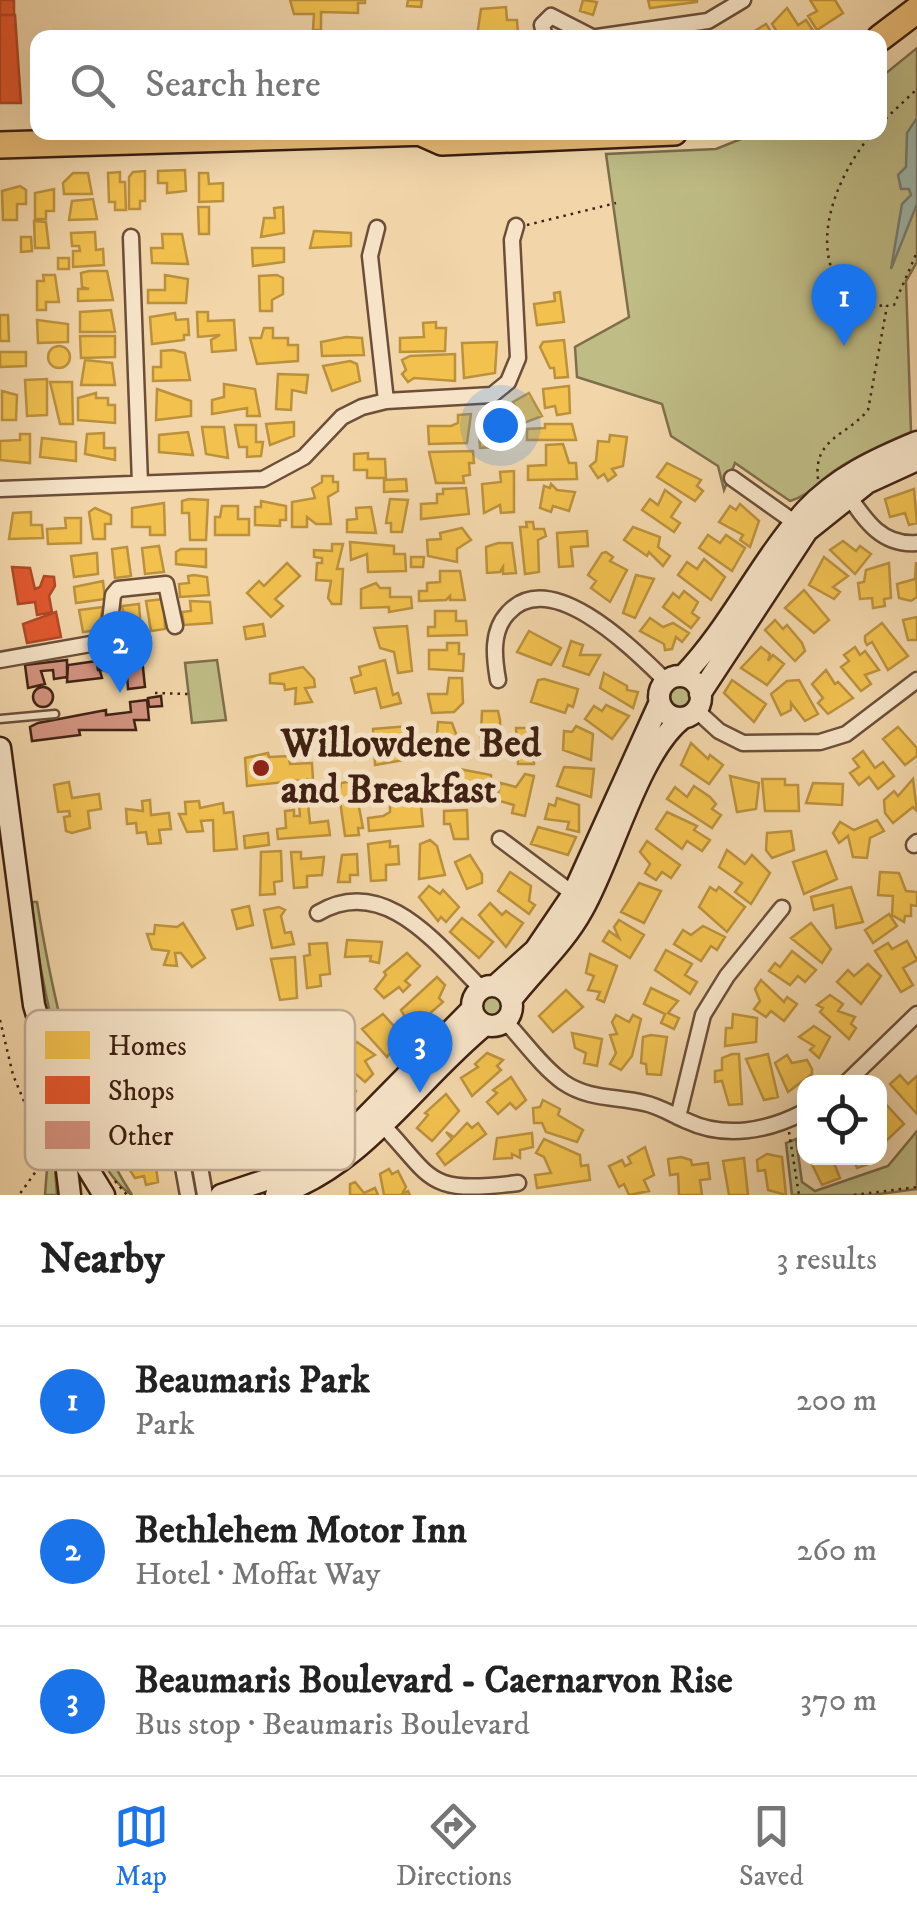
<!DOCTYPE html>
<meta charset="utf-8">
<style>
:root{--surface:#fff;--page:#f2f2f2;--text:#222;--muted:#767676;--line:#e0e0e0;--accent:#1a73e8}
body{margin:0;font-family:"IM FELL DW Pica",serif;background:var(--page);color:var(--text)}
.controls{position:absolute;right:30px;bottom:30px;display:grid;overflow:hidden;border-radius:20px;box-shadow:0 10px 40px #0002}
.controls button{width:90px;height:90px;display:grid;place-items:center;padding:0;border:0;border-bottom:2px solid var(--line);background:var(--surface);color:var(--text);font:50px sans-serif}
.you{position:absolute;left:500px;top:425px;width:35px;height:35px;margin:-25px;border:8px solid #fff;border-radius:50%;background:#1a73e8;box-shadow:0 0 0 15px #1a73e833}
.badge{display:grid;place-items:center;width:65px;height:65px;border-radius:50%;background:var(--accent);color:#fff;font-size:32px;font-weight:700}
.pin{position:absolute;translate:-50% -82px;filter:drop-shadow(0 2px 5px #0008)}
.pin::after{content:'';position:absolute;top:52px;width:35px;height:30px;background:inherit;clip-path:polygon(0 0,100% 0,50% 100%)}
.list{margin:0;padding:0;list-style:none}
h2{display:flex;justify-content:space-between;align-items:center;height:130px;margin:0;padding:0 40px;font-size:42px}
h2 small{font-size:32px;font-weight:400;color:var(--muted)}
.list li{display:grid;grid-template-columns:65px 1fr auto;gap:30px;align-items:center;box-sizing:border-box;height:150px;padding:0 40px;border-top:2px solid var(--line)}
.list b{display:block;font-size:38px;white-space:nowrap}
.list p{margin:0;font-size:32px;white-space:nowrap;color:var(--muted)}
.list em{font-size:32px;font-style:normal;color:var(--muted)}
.icon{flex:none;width:55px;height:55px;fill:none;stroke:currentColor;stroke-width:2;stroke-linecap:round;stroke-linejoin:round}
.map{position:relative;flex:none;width:917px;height:1195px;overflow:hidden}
.search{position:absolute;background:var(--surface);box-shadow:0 10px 40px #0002;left:30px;right:30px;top:30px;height:110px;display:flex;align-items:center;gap:25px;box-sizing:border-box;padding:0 35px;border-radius:20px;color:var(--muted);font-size:38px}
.sheet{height:580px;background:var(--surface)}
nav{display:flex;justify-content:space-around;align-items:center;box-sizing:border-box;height:140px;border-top:2px solid var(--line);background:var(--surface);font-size:28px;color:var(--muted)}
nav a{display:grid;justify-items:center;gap:5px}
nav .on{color:var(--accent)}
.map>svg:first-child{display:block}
.green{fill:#bfbc85;stroke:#7f6e4c;stroke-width:2.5}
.water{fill:#9cb8ae;stroke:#777c70;stroke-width:2.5}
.homes{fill:#f2c14e;stroke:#bc913c;stroke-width:2.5}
.shops{fill:#e4572e;stroke:#b24726;stroke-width:2.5}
.building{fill:#d59481;stroke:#3f2113;stroke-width:2.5}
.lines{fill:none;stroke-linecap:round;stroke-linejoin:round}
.lane-casing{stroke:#6c4e39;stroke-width:11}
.street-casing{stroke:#6c4e39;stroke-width:19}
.secondary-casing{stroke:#3f2113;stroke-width:25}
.highway-casing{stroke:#3f2113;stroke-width:30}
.path{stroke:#3f2113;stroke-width:2.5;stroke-dasharray:2.5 5;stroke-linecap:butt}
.lane{stroke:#f7e4c8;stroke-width:6}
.street{stroke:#f7e4c8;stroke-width:14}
.secondary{stroke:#f7e4c8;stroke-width:20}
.highway{stroke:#e9bb75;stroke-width:25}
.poi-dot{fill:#8f2418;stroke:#f7e4c8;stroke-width:4}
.labels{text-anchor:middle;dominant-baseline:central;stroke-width:10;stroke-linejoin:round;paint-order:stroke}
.poi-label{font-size:40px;font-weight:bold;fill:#3f2113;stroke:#f7e4c8;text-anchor:start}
.key{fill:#f7e4c8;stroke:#c0aa92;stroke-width:2.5}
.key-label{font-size:28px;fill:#3f2113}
</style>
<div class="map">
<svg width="917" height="1195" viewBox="0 0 917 1195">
<rect width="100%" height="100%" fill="#f2d6aa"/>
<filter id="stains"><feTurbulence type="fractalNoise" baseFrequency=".002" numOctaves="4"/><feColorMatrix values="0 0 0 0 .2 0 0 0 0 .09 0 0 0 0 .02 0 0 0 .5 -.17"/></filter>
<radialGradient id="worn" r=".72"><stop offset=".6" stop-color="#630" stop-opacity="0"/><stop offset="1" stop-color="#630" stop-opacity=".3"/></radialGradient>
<path class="green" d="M917,48V262L906,281L911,432C885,443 860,454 837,469C819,480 811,495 790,501L735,463L724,490L718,466L671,436L662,404L577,377L575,347L629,317L606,154L716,149L756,133L880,132V78Z
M217,660L226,720L192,723L185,663Z
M667 697a13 13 0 1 1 26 0a13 13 0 1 1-26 0Z
M32,902H37C54,1004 76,1108 132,1195C75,1160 36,968 32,902Z
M480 1006a12 12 0 1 1 24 0a12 12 0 1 1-24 0Z
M51,1115L57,1195H45Z
M917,1131V1189L872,1195H792L786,1143L796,1139L802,1182L815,1191L888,1166Z"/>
<path class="water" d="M917,118V204L891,269L902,204L911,195L909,189H901L898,175L906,167L907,133Z"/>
<path class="homes" d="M290,0H365V3H358V13L321,12V30H313L314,14H294Z
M408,0H422L421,7L407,6Z
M583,0L597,2L593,15L580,11Z
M648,0H697V2L650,8Z
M810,0H835L843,13L817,30L808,16L817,11Z
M506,7L507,20H517L518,33L477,36L481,9Z
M787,8L798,25L806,20L814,32L807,38H781L772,24Z
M766,24L775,38H745V37Z
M185,170L186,191L167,193V183H158V171Z
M145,171V201H140V209H129V177L133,172Z
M120,172V182H125L126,210H115V202H109L108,173Z
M73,173H88L92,194H64L63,183Z
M199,173H208L209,184L223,183V201L199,202Z
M20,186L26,190V204H17V220H3L2,191Z
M54,189V211H46V219H35V193Z
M93,199L97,219L69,220L72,201Z
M198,207H209V234H199Z
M283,207L284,233L261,237L264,218H275L274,208Z
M34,221L46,222L49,248H35Z
M314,231L351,233V246L310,248Z
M95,232L96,250L103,249L104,265L73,267V251H80L79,246H72L71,233Z
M162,234H182L188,264L152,263L151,248H163Z
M21,237H31L32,251L21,252Z
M252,248H284V262L253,266Z
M58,258H69V269H58Z
M89,271H107L113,300L78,301V289H89L82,287L81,273Z
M43,275H55L59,302H46V310H37V281H44Z
M165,275L188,279L186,303H148V290H165Z
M277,275L283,278V294L272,300V311H260L259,276Z
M560,292L564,322L537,325L534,304L555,301L554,293Z
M111,310L115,332H80V312Z
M197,312H208V321L234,320L236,350L212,352L211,340L220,335L198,337Z
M175,313L176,320L188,319L189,335H184V340L152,344L150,317Z
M0,315H8L9,341H0Z
M37,320L68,324V342L38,343Z
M436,322V328H446L445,351L400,352V338L424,337L423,323Z
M264,328H273V338H288V345H298V361L257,364L250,338H261Z
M80,336H115V357L81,358Z
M346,337L362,338L364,355L322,356L321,342Z
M564,340L568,377L555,378L554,368H550L540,347L543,342Z
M497,342L495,373L464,378L462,343Z
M48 357a11 11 0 1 1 22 0a11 11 0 1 1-22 0Z
M173,350L185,353L190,380L153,381V367H161V351Z
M0,352H26V366L0,367Z
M455,354V381L414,378L408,382L402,374L406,370L402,360L410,356Z
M85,360L112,363L115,385H81Z
M350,361L357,364L360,381L332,391L323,366Z
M278,374L308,375L306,393L292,390L291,410L276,409Z
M47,379V415L27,416L25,380Z
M50,382H72L73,424H60Z
M224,384L255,389L260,416H247V408L212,414V400L224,397Z
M569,386L570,413L557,415L555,406L545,408L543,389Z
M157,389L191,401V416L156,420Z
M2,391L17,395L16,420H2Z
M96,393V398H108V405H115V423L78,420V398Z
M529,393L542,416L516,426L509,414L517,410L513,402Z
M471,414L467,443L429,444L428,426H451L458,423V415Z
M489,415L499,417L497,447L480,448L478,416Z
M294,422V436L270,445L266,424Z
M545,424H572L576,440H527V429L545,428Z
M235,425H256V442H263L261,456L247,457V447H239Z
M202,427H224L228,458L206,454Z
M188,432L193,455L159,452V435Z
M104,433V448H115V460L85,454L87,434Z
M20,434H30V463L0,460V441L20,440Z
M610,435L627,437L623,466L612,469L616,475L608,481L604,474L598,478L590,466L596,461L598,441L609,442Z
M42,438L76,442V461L40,457Z
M563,444L569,463H576L577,479L528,480V466L546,465V445Z
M473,451L474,463H469L470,475L463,476L464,483H436L429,452Z
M368,453V459H385L386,478H367V470H354V454Z
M667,463L701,480L697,486L703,491L695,501L657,477Z
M514,471V512L501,513L500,505L484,513L482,484L501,482L500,472Z
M322,476H333V482H338V491L328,497L331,524H316L307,517V527H292V502L315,498L312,488L322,482Z
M406,479L407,491L384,492V480Z
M551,484L557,490L575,492L569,511L553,506L551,512L540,508L544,486L550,488Z
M466,488L469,514L421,519V504L437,503V494H443V489Z
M914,489L917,523L909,525L905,513L890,517L885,499Z
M665,490L681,502L671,517L680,523L674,532L642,510L650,499L658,505Z
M189,499L208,500L206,540H190L189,513H182V501Z
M390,499L408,500L402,532H391V523H386Z
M261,501L286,506V520H280V526L255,525V507H261Z
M164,503L165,535H150V527H132V508Z
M740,504L759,521L750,547L740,540L743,535L719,522L730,506L736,510Z
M222,506H238V519H249V535H215V517H220Z
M371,507L376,533L347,532V520L357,519L356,508Z
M95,508L111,515V524H105V539H93L89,512Z
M31,512V525H42L43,538L9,539L13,513Z
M65,518H81V543L48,544L47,529L66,528Z
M526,522H533L534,529H544L546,536L538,540L539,572L525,574L520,527H527Z
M633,527L660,537L658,547L670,556L663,566L649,552L647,556L624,540Z
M462,528L471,540L457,549V562L428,556L427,540L441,539L440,533Z
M587,531L588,546L571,547L573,566L559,567L557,533Z
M708,535L720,543L726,535L745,548L732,571L699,548Z
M843,541L856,551L860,546L871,554L855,574L830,550Z
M350,542L394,546V554H405L406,571L368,572L367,554L351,560Z
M498,543H512L516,573L503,574V567L500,572L487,573L486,547Z
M332,544H343L337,569H343L341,604H332L328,598L331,581L316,580L317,563H322V558L314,557V550L332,551Z
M159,546L164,572L145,574L142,548Z
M127,547L131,576L115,578L112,549Z
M181,549H206V567L176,564V552Z
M606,552L613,557L610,561L627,570L610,602L591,588L596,581L588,575L602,553Z
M97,553L98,574L74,577L71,556Z
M411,557H424L423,567H411Z
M824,557L848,576L833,587L840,592L834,599L809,585Z
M704,559L725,577L711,600L678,575L687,562L697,569Z
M916,562L917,597L911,601L899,598L897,584L915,579Z
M287,563L300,576L275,599L283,606L271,617L247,593L259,581L264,586Z
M889,563L891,598L884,599L885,606L873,608L872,598L860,599L858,583L864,582L866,570Z
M440,571H460L465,600H450V596L446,600L419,601V591H427V583L440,582Z
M194,575L207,577L209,595L180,597L179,584L189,583L188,576Z
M636,575L654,579L635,618L623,613Z
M103,581L105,599L76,603L74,587Z
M376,583L380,588H390V597H411L412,608L389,612V607L361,608V589Z
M804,590L829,620L814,633L785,608Z
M684,591L698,602L692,613L699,618L691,628L663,607L673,593L679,598Z
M164,599L165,629L151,631L146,601Z
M190,601L210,602L212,623L184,625L182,612L191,611Z
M139,604L141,632L127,633L122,606Z
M103,607L98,630L83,632L79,610Z
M435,611H456V621H466L467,635L428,636V627H435Z
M917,617V640H908L903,620Z
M650,618L663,627L673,623L689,633L682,642L676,637L672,649L665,650L664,644L640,631Z
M775,620L783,629L787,625L802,643L805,651L795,661L765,630Z
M882,623L908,656L888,670L872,642L867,645L865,641V636Z
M263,624L265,636L246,639L244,627Z
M407,626L412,671L398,673L394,652L380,648L374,628Z
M529,631L561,648L551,665L517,652Z
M571,641L583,645L580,655H600L589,675L563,666Z
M447,643H459V654H464L463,671L429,669V650H447Z
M761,647L770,654L768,661L773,655L784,664L767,685L741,668Z
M855,647L860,655L865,651L879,670L865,675L871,684L861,691L841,667L849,661L844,655Z
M385,660L393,695L398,693L401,703L381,708L376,688L355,693L351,678L361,675L359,667Z
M303,667L314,679L315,687L305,688L312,702L295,704L296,688L285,690L284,684L270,683V674Z
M826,670L835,684L838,682L853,698L828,714L818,703L823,698L812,684Z
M604,673L627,686V690L638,692L633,708L600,688Z
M449,678H462L463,703L454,712L432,713L428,694H447Z
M544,679L578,689L573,707L568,705L565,713L531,702L538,680Z
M732,680L766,704L754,722L724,693Z
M799,680L818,714L805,721L791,703V710L781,715L771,694L787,681Z
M606,705L629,716L612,739L585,719L594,706L602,711Z
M482,711H498L500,720L501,745H492V756L480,755Z
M438,722L452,723L459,742L467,743L466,756H448L443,748H436Z
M409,726L413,744L425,742L427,756L375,765L373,729Z
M576,726L593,734L591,760L563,750L564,731L572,732Z
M898,727L917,748V756L905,765L883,739Z
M516,728H536L534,764H518Z
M691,743L708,759L710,755L723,765L709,784L681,765Z
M863,751L875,768L883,762L894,776L878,789L869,777L859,785L850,773L859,767L853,759Z
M268,753L269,757L289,756L290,764L312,763L313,779L247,786L245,758Z
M564,767L594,769L591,797L557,786Z
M454,768L491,775V788L470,790V794H447V775H454Z
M525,774L534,776L525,816L512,813L514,805L496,800L501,783L516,787Z
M730,776L759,783L756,809L737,812Z
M762,779H785V785H798L799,811H765Z
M913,779L917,811L913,807L893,823L885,813L884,800L894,791L898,796Z
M354,781L363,828H358L359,835L345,836L339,794L341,783Z
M69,782L72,798L99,794L101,809L88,811L90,828L72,833L66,831L64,817L70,816L69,811L58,812L54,785Z
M813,783L843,784L842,805L806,803Z
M694,786L710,797L716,804L712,809L721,815L712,828L667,799L675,787L687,797Z
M420,795L423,826L369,831L368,818L383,816L390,812V806L408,804L407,796Z
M557,798L579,805V832L567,829L569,822L545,819L549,804L555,806Z
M150,800L151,815L169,813L171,829L159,830L161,843L148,844L146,832L137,833L136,823L127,824L126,809L143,811L142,801Z
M199,801L200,808L223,803L224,813L233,812L237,849L214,851L213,820L201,821L203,831L187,832L179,814H186L185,802Z
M299,804H308L310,823L328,821L330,835L278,839L277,829L286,828L285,811L294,810V816H300Z
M467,810L468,839H454L450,824H444V811Z
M667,812L697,826L694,830L710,840L702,851L687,841L682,849L656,829Z
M877,820L884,831L870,838L867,858L853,857L848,836L839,843L833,833L840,822L854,830Z
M538,827L576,837L568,855L531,844Z
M791,831L794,850L772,858L766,850L767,833Z
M268,833L269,845L245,848L244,836Z
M430,840L437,846L445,875L419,879L420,844Z
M390,841V847L398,846L399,864L386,865V880L371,881L368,844Z
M647,841L680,865L671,878L662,872L656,880L645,873L650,864L640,852Z
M727,850L745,864L752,855L770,873L751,904L735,892L742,883L719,867Z
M281,851L282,881L274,882L275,894L260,895L261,852Z
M826,851L837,879L804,894L793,862Z
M291,852H301V859L324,857L322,875L307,876V887L294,888Z
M357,854L358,875H350V882H338L342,855Z
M470,855L482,874V883L467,889L455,862Z
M510,872L531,886L529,901L535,905L529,914L498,891Z
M880,872L899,873L906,891L917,892V906L911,905V916H905L904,922L892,915L893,896L878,895Z
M639,883L661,891L644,923L621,912Z
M429,886L440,894L443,890L459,907L446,922L441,917L438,921L419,897Z
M710,887L716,891L719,887L745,907L727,932L699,907Z
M851,887L863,922L836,928L833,905L814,910L811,897Z
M490,903L502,915L506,911L523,923L506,947L479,915Z
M249,906L253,925L237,929L232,910Z
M279,907L285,910L281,916L285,933L291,932L294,944L272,948L264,910Z
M889,914L897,926L873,943L865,930Z
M462,918L493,942L479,958L450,932Z
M619,920L644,935L630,958L603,941L609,931L619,938L614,927Z
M183,923L205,958L192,967L181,953H175L177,966L164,965L169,951L152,949L147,934H154L155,925L177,927Z
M811,923L831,949L822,963L791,938Z
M703,926L725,937L717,950L711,946L701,961L674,944L683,930L691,935Z
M347,940L382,942L379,963L370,961L371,956L345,957Z
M907,941L917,960L903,968L913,985L901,992L875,951L888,943L892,949Z
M327,943L330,974L320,975L321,986L307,988L304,956L310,955L309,944Z
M666,950L692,964L685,975L697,982L690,994L655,970Z
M792,951L816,970L805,982L798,976L790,985L769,971L775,963L780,967Z
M407,953L420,966L405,981L410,985L403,992L399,987L384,998L375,989L386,975L384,972Z
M590,954L617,966L604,1002L597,999L600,992L588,990L594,976L586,973Z
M295,957L297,998L280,1000L271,959Z
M868,964L881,976L861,1004L837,982L848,970L854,976Z
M437,977L445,985L439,998L443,1002L412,1029L401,1010Z
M761,980L784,1002L787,997L797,1004L784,1021L771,1011L766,1017L754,1009L760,1001L755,989Z
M651,988L678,1001L668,1013L679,1018L674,1029L661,1023L665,1014L644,1004Z
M566,990L583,1007L553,1032L539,1016Z
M830,995L843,1004L838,1011L855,1017L851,1024L856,1028L849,1039L820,1012L823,1008L817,1005Z
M383,1014L403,1036L387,1057L362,1029Z
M733,1014L757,1018L756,1042L725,1046L726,1028H732Z
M616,1015L629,1022L633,1015L641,1019L632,1056L621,1070L610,1064L616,1053L610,1035L617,1034L612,1022Z
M814,1026L830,1037L819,1058L810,1050L814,1046L799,1037Z
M572,1033L602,1039L597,1066L584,1063L586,1053L575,1048Z
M651,1035L667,1037L661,1075L647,1074L646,1064L641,1063L643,1037Z
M357,1042L375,1055L365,1061L373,1074L365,1082L333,1054L341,1044L349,1051Z
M487,1053L503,1060L497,1066L501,1070L472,1096L461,1078L478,1067L475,1064Z
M732,1054H739L742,1104L729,1105L722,1081L715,1082V1071L722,1070V1058Z
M768,1054L778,1097L764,1100L746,1059Z
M787,1055L792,1063L807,1060L812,1069V1074L788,1092L775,1063Z
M335,1065L356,1091L345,1109L330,1096L332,1086L323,1077Z
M900,1075L908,1084L917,1076V1114L890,1084Z
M511,1077L526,1100L516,1109L510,1103L498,1114L487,1102L497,1093L493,1090Z
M446,1094L459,1111L432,1141L417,1128L428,1115L425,1113Z
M543,1100L560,1109L558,1115L583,1130L577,1142L546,1132L542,1123H534L533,1108L540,1107Z
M882,1100L904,1124L885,1142L880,1134Z
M467,1123L472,1128L478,1123L486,1134L445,1165L437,1154L452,1139L446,1132L454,1137Z
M532,1133L533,1147L520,1150V1158L512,1154V1158L494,1159L497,1138Z
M152,1137L158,1182L146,1185L144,1176L135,1178L129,1169L125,1144Z
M544,1139L580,1155L581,1166L588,1165L590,1180L537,1188L535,1175L551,1173L544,1157L536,1153Z
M645,1147L654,1175L644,1180L649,1191L629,1195L624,1184L619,1187L609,1166L622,1160L625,1166L631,1163L628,1157Z
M767,1154L782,1157L786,1195L768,1190L765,1170L758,1171L757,1160Z
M681,1157L691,1160L692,1165L708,1163L710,1179L700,1180L702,1195H679L678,1174L670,1175L668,1159Z
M744,1158L748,1195H729L723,1161Z
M809,1158H832L840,1178L822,1185Z
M847,1158H867L869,1164L857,1168L853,1158Z
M389,1169L392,1174L398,1171L406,1187L402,1194L408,1191L410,1195H384L380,1174Z
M355,1182L364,1193L375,1188L378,1195H350V1184Z"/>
<path class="shops" d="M0,0H14V15H0Z
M0,15H15L21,103H0Z
M12,567L30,568L35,589L40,587L44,576L54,577L55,586L49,596L52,612L37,615L35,602L18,604Z
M56,612L61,637L27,643L23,624Z"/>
<path class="building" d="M126,653L125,670H98L96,656Z
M126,658H142L145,687L128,689Z
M67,660V677L54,679L53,670L41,671L45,684L28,688L25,665Z
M97,661L102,678L67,682L68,665Z
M33 697a10 10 0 1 1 20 0a10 10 0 1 1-20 0Z
M161,696L162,706L149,707L148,698Z
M147,700L149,720H134L136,730H79L80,735L32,741L30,727L38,723L106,710V715L131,712L130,702Z"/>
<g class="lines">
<g class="lane-casing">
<path id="lane" d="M0,719L55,714"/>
</g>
<g class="street-casing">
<path id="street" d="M545,38L542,25L551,16L592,37
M590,38L708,21L743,0
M377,228L370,256L386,401
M131,237L140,483
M732,478L801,527
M0,489L263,479L304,457L342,417L362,407L386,401L492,395L508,382L518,358L512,240L516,226
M846,492C865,520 881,546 917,543
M0,660L102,642L108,639L113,595L118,589L166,584L175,626
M498,680C494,657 491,631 508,613C551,565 635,651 666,681
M696,710L719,731L743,743L820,742L846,734L917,680
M500,839L579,898
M914,845L917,842
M318,913C385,873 439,947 482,989
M505,1021C524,1041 541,1066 563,1082C589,1100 616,1096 644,1103C659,1106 673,1115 687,1121C725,1139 768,1131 804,1112
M265,1066C307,1069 321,1119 340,1151
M847,1082L917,1014
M678,1117L703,1015L727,976L782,908
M376,1118C435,1178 421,1195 518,1183
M188,1195L174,1118L179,1104L190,1110L205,1195"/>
</g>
<g class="secondary-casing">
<path id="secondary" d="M683,676C731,626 760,561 806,510C837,477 876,459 917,442
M659 697a21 21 0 1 1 42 0a21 21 0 1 1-42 0Z
M700,694L807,531L867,483L917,460
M0,748L34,1005L77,1151L104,1195
M495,986L535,950L573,894L659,704
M472 1006a20 20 0 1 1 40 0a20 20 0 1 1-40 0Z
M511,1000C535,969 564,944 583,909C613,856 639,751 683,718
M63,1137L70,1195
M221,1195L302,1168L337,1146L472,1009
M276,1195C364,1166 416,1081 485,1025"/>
</g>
<g class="highway-casing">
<path id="highway" d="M880,38L917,10
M424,134L442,142L674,132
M0,145L428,132"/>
</g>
<path class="path" d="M880,124L917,89
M873,132C833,180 800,261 860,308L887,305
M527,225L616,203
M818,479C813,438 847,436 868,410L887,306L894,305L917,252
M155,693L189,694
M0,1020L13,1075L47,1156L19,1195
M789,1132L799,1195
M92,1142L101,1157
M115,1181L127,1195
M854,1195L917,1187"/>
<use href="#lane" class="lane"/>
<use href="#street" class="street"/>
<use href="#secondary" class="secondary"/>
<use href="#highway" class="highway"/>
</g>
<circle class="poi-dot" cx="261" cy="768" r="10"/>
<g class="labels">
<g class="poi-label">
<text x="281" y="745">Willowdene Bed<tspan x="281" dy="46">and Breakfast</tspan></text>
</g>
</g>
<rect x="25" y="1010" width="330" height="160" rx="15" class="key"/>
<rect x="45" y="1031" width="45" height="28" fill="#f2c14e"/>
<rect x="45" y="1076" width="45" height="28" fill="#e4572e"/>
<rect x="45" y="1121" width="45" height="28" fill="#d59481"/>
<g class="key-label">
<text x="108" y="1055">Homes</text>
<text x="108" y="1100">Shops</text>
<text x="108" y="1145">Other</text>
</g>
<rect width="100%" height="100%" filter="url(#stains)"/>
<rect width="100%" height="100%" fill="url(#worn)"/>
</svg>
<div class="controls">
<button><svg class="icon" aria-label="locate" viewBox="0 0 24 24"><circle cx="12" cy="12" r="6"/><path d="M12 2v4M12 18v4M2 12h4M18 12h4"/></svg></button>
</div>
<div class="you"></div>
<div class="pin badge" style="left:844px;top:346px">1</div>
<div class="pin badge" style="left:120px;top:693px">2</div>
<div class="pin badge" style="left:420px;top:1093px">3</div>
<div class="search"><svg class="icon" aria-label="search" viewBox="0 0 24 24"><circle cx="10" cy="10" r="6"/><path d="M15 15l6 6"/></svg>Search here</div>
</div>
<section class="sheet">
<h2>Nearby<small>3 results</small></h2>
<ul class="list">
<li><span class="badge">1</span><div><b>Beaumaris Park</b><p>Park</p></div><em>200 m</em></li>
<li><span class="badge">2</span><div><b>Bethlehem Motor Inn</b><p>Hotel · Moffat Way</p></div><em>260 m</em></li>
<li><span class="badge">3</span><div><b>Beaumaris Boulevard - Caernarvon Rise</b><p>Bus stop · Beaumaris Boulevard</p></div><em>370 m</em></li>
</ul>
</section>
<nav>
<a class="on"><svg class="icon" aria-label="map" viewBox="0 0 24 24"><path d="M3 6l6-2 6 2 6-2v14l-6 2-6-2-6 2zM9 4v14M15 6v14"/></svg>Map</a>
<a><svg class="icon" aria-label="directions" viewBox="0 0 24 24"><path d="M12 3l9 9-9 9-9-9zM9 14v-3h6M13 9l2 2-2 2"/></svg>Directions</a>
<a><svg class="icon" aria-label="saved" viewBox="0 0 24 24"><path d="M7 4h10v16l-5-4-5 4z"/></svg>Saved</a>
</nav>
